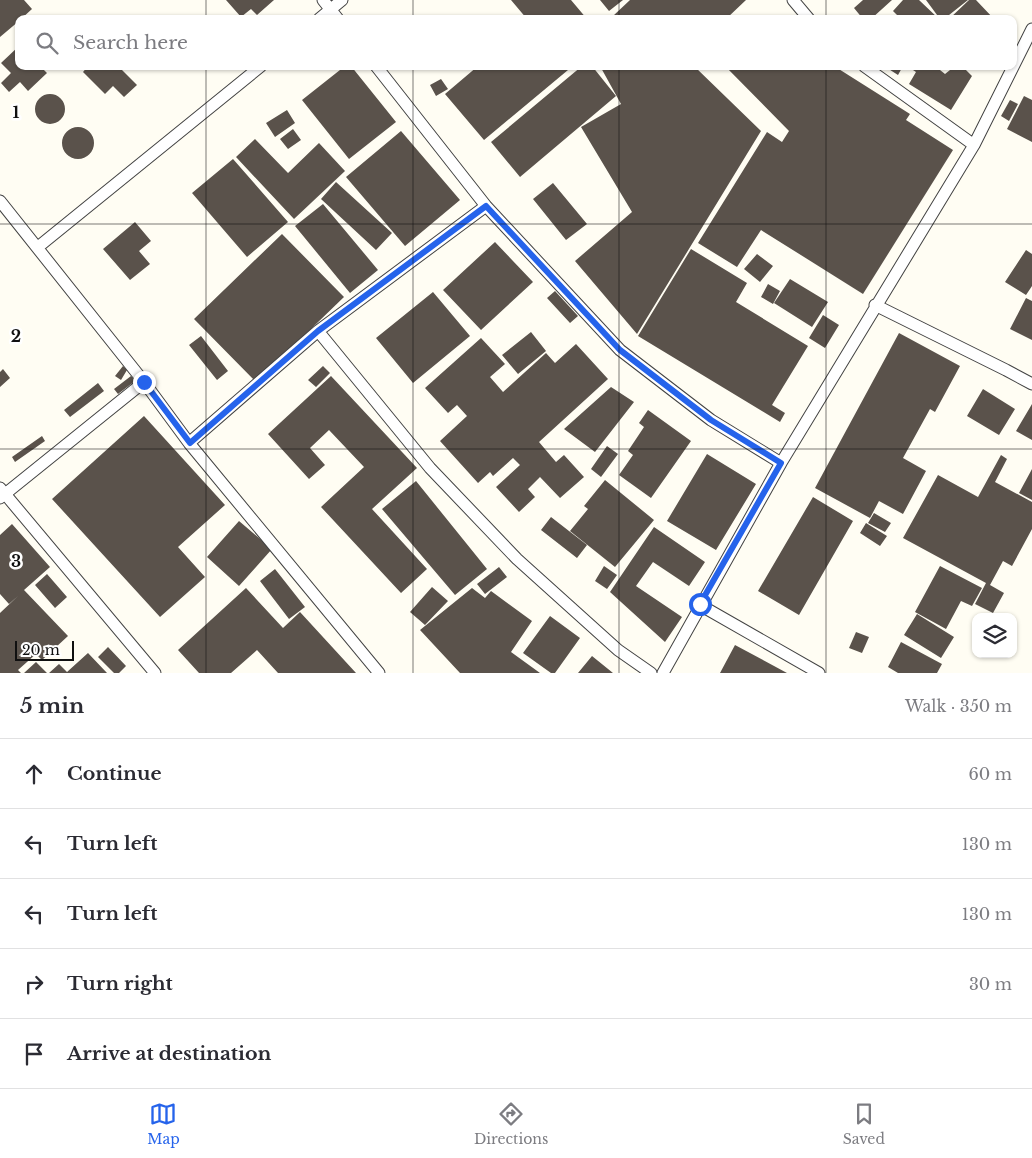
<!DOCTYPE html>
<meta charset="utf-8">
<style>
:root{--surface:#fff;--page:#f2f2f3;--text:#2b2b33;--muted:#7c7c81;--line:#e1e1e2;--accent:#2563eb}
body{margin:0;font-family:"Libre Baskerville",serif;background:var(--page);color:var(--text)}
.controls{position:absolute;right:15px;bottom:15px;display:grid;overflow:hidden;border-radius:10px;box-shadow:0 1px 4px #0004}
.controls button{width:45px;height:45px;display:grid;place-items:center;padding:0;border:0;border-bottom:1px solid var(--line);background:var(--surface);color:var(--text);font:25px sans-serif}
.scale{position:absolute;left:15px;bottom:12px;width:59px;box-sizing:border-box;padding-left:5px;border:2px solid #101010;border-top:0;font-size:14px;line-height:18px;white-space:nowrap;color:#101010;-webkit-text-stroke:4px #fff;paint-order:stroke}
.stop{position:absolute;width:15px;height:15px;margin:-11px;border:4px solid #2563eb;border-radius:50%;background:#fff}
.stop.end{background:#2563eb;border-color:#fff;box-shadow:0 1px 5px #0008}
.list{margin:0;padding:0;list-style:none}
h2{display:flex;justify-content:space-between;align-items:center;height:65px;margin:0;padding:0 20px;font-size:21px}
h2 small{font-size:16px;font-weight:400;color:var(--muted)}
.list li{display:grid;grid-template-columns:32px 1fr auto;gap:15px;align-items:center;box-sizing:border-box;height:70px;padding:0 20px;border-top:1px solid var(--line)}
.list b{display:block;font-size:19px;white-space:nowrap}
.list em{font-size:16px;font-style:normal;color:var(--muted)}
.icon{flex:none;width:28px;height:28px;fill:none;stroke:currentColor;stroke-width:2;stroke-linecap:round;stroke-linejoin:round}
.map{position:relative;flex:none;width:1032px;height:673px;overflow:hidden}
.search{position:absolute;background:var(--surface);box-shadow:0 1px 4px #0004;left:15px;right:15px;top:15px;height:55px;display:flex;align-items:center;gap:12px;box-sizing:border-box;padding:0 18px;border-radius:10px;color:var(--muted);font-size:19px}
.sheet{height:415px;background:var(--surface)}
nav{display:flex;justify-content:space-around;align-items:center;box-sizing:border-box;height:70px;border-top:1px solid var(--line);background:var(--surface);font-size:14px;color:var(--muted)}
nav a{display:grid;justify-items:center;gap:2px}
nav .on{color:var(--accent)}
.map>svg:first-child{display:block}
.building{fill:#5a524b}
.lines{fill:none;stroke-linecap:round;stroke-linejoin:round}
.service-casing{stroke:#434343;stroke-width:13}
.service{stroke:#fff;stroke-width:11}
.route{stroke:#2563eb;stroke-width:6}
.grid{fill:none;stroke:#101010;stroke-width:1;stroke-opacity:0.55}
.grid-label{font-size:16px;text-anchor:middle;font-weight:bold;fill:#101010;stroke:#fff;stroke-width:5;stroke-linejoin:round;paint-order:stroke}
</style>
<div class="map">
<svg width="1032" height="673" viewBox="0 0 1032 673">
<rect width="100%" height="100%" fill="#fffdf3"/>
<path class="building" d="M0,0H24L32,9L21,19H19V21L0,37Z
M226,0H274L257,15L251,9L241,17Z
M511,0H571L587,19H527Z
M600,0H623L609,11Z
M630,0H746L726,19H616L613,16Z
M863,0H892L871,19H863L854,8Z
M903,0H919L939,19H901L893,11Z
M926,0H968L944,19H940Z
M969,0H976L994,19H949Z
M19,46V66H40L47,73L28,91L20,82L9,92L1,83L11,73L1,63Z
M88,66H118L137,85L124,97L113,86L105,94L83,72Z
M345,66H351L396,122L349,159L302,100Z
M478,66H565L568,70L484,140L445,94Z
M582,66H592L616,96L520,177L491,142Z
M600,66H694L761,131L637,334L575,261L632,212L581,127L621,104Z
M725,66H834L910,114L906,120L953,150L863,294L761,230L737,267L698,243L767,132L782,142L789,131Z
M884,66H903L898,75Z
M907,66H935L945,74L955,66H962L972,76L951,110L909,84L916,72Z
M441,79L448,89L436,96L430,85Z
M35 109a15 15 0 1 1 30 0a15 15 0 1 1-30 0Z
M1024,96L1032,100V142L1007,129Z
M1010,100L1018,104L1009,121L1001,116Z
M287,110L295,123L275,137L266,123Z
M62 143a16 16 0 1 1 32 0a16 16 0 1 1-32 0Z
M293,129L301,140L288,149L280,139Z
M401,131L460,200L405,246L346,177Z
M255,139L288,173L319,143L345,171L294,219L236,157Z
M233,159L288,222L247,257L192,193Z
M336,182L392,233L376,250L321,199Z
M553,183L587,224L566,240L533,199Z
M323,204L378,270L350,293L295,226Z
M135,222L151,241L139,251L150,264L130,280L103,249Z
M282,234L344,297L256,382L194,319Z
M495,242L533,282L481,330L443,290Z
M691,249L747,283L736,302L808,346L772,405L785,413L780,422L638,336Z
M1026,250L1032,254V286L1026,295L1005,282Z
M757,254L773,266L760,282L744,269Z
M790,279L828,302L812,327L774,303Z
M768,284L780,291L773,304L761,297Z
M555,291L578,316L570,323L547,298Z
M433,292L470,336L413,383L376,338Z
M1026,298L1032,301V340L1010,329Z
M823,315L839,325L825,348L809,338Z
M531,332L546,351L518,374L502,355Z
M899,333L960,366L935,412L930,409L903,458L926,471L903,514L879,501L870,518L815,488Z
M201,336L228,371L217,380L189,345Z
M481,338L505,364L490,377L503,392L546,353L555,363L576,344L608,379L539,442L556,462L564,455L584,477L560,498L540,477L528,489L535,497L519,512L496,487L520,465L513,458L493,476L490,472L478,483L440,441L467,416L457,405L448,413L425,388Z
M123,366L127,370L121,380L115,376Z
M323,366L330,373L316,387L308,380Z
M3,369L10,378L0,387V372Z
M131,376L135,381L118,394L114,389Z
M331,376L417,468L372,509L427,569L401,593L321,507L364,467L329,430L310,448L325,465L309,479L268,434Z
M98,383L104,391L70,417L64,410Z
M611,387L634,402L595,452L564,429Z
M983,389L1015,409L999,435L967,416Z
M1032,404V440L1016,431Z
M648,410L691,441L651,498L619,475L633,455L628,451L644,427L639,423Z
M144,416L225,505L178,547L205,577L160,617L52,499Z
M42,436L45,441L15,462L12,457Z
M607,446L618,454L601,477L591,469Z
M707,454L756,484L716,550L667,521Z
M1001,455L1007,459L995,482L1032,502V529L1012,566L1003,561L990,585L1004,593L993,613L975,604L986,583L903,538L938,475L978,497Z
M1032,469V500L1019,493Z
M605,480L654,520L615,567L570,531L588,509L584,506Z
M416,481L487,569L455,595L382,509Z
M813,497L853,521L799,615L758,591Z
M874,513L891,523L885,532L868,523Z
M551,517L587,545L577,558L541,530Z
M239,521L272,549L239,586L207,557Z
M866,523L887,536L880,546L860,533Z
M12,524L50,567L24,590L68,636L42,660L36,654L18,670L21,673H0V613L18,596L9,604L0,594V535Z
M654,527L705,562L689,586L653,562L636,586L682,617L665,642L610,592Z
M604,566L617,575L607,589L595,581Z
M940,566L982,588L972,606L961,601L946,629L915,612Z
M499,567L507,577L485,594L477,584Z
M275,569L305,607L289,619L260,581Z
M47,574L67,597L55,608L35,585Z
M432,587L448,601L425,625L410,612Z
M246,588L283,628L300,612L356,673H278L257,650L231,673H199L178,650Z
M472,588L485,598L491,591L532,621L511,652L540,673H460L420,630Z
M917,614L954,637L941,658L904,635Z
M550,616L580,638L555,673H551L523,653Z
M856,632L869,637L862,653L849,648Z
M901,642L942,664L937,673H898L888,667Z
M735,645L787,673H720Z
M108,647L126,666L119,673H114L98,657Z
M88,653L107,673H49L59,664L67,672Z
M592,656L613,673H578Z
M36,662L47,673H24Z"/>
<g class="lines">
<g class="service-casing">
<path id="service" d="M323,0L338,19
M793,0L809,19
M319,19L342,0
M376,66L486,206L620,350L711,420L781,463
M864,66L974,145
M0,201L144,382L189,443L379,673
M38,247L261,66
M875,305L1006,370L1032,384
M318,331L430,468L517,559L618,650L651,673
M189,443L318,331L486,206
M0,488L155,673
M0,498L144,382
M700,605L819,673
M663,673L781,463L974,145L1032,29"/>
</g>
<use href="#service" class="service"/>
</g>
<g class="lines">
<path class="route" d="M144,382L190,443L318,331L486,206L620,350L711,420L781,463L700,604"/>
</g>
<path class="grid" d="M206,0V19M413,0V19M619,0V19M826,0V19M206,66V673M413,66V673M619,66V673M826,66V673M0,224H1032M0,449H1032"/>
<g class="grid-label">
<text x="16" y="118">1</text>
<text x="16" y="342">2</text>
<text x="16" y="567">3</text>
</g>
</svg>
<div class="controls">
<button><svg class="icon" aria-label="layers" viewBox="0 0 24 24"><path d="M12 4l9 5-9 5-9-5zM3 14l9 5 9-5"/></svg></button>
</div>
<div class="scale">20 m</div>
<div class="stop" style="left:700px;top:604px"></div>
<div class="stop end" style="left:144px;top:382px"></div>
<div class="search"><svg class="icon" aria-label="search" viewBox="0 0 24 24"><circle cx="10" cy="10" r="6"/><path d="M15 15l6 6"/></svg>Search here</div>
</div>
<section class="sheet">
<h2>5 min<small>Walk · 350 m</small></h2>
<ul class="list">
<li><svg class="icon" aria-label="ahead" viewBox="0 0 24 24"><path d="M12 20V5M6 11l6-6 6 6"/></svg><div><b>Continue</b></div><em>60 m</em></li>
<li><svg class="icon" aria-label="left" viewBox="0 0 24 24"><path d="M17 20v-9H6M10 6l-5 5 5 5"/></svg><div><b>Turn left</b></div><em>130 m</em></li>
<li><svg class="icon" aria-label="left" viewBox="0 0 24 24"><path d="M17 20v-9H6M10 6l-5 5 5 5"/></svg><div><b>Turn left</b></div><em>130 m</em></li>
<li><svg class="icon" aria-label="right" viewBox="0 0 24 24"><path d="M7 20v-9h11M14 6l5 5-5 5"/></svg><div><b>Turn right</b></div><em>30 m</em></li>
<li><svg class="icon" aria-label="arrive" viewBox="0 0 24 24"><path d="M6 21V4h12l-3 4 3 4H6"/></svg><div><b>Arrive at destination</b></div></li>
</ul>
</section>
<nav>
<a class="on"><svg class="icon" aria-label="map" viewBox="0 0 24 24"><path d="M3 6l6-2 6 2 6-2v14l-6 2-6-2-6 2zM9 4v14M15 6v14"/></svg>Map</a>
<a><svg class="icon" aria-label="directions" viewBox="0 0 24 24"><path d="M12 3l9 9-9 9-9-9zM9 14v-3h6M13 9l2 2-2 2"/></svg>Directions</a>
<a><svg class="icon" aria-label="saved" viewBox="0 0 24 24"><path d="M7 4h10v16l-5-4-5 4z"/></svg>Saved</a>
</nav>
